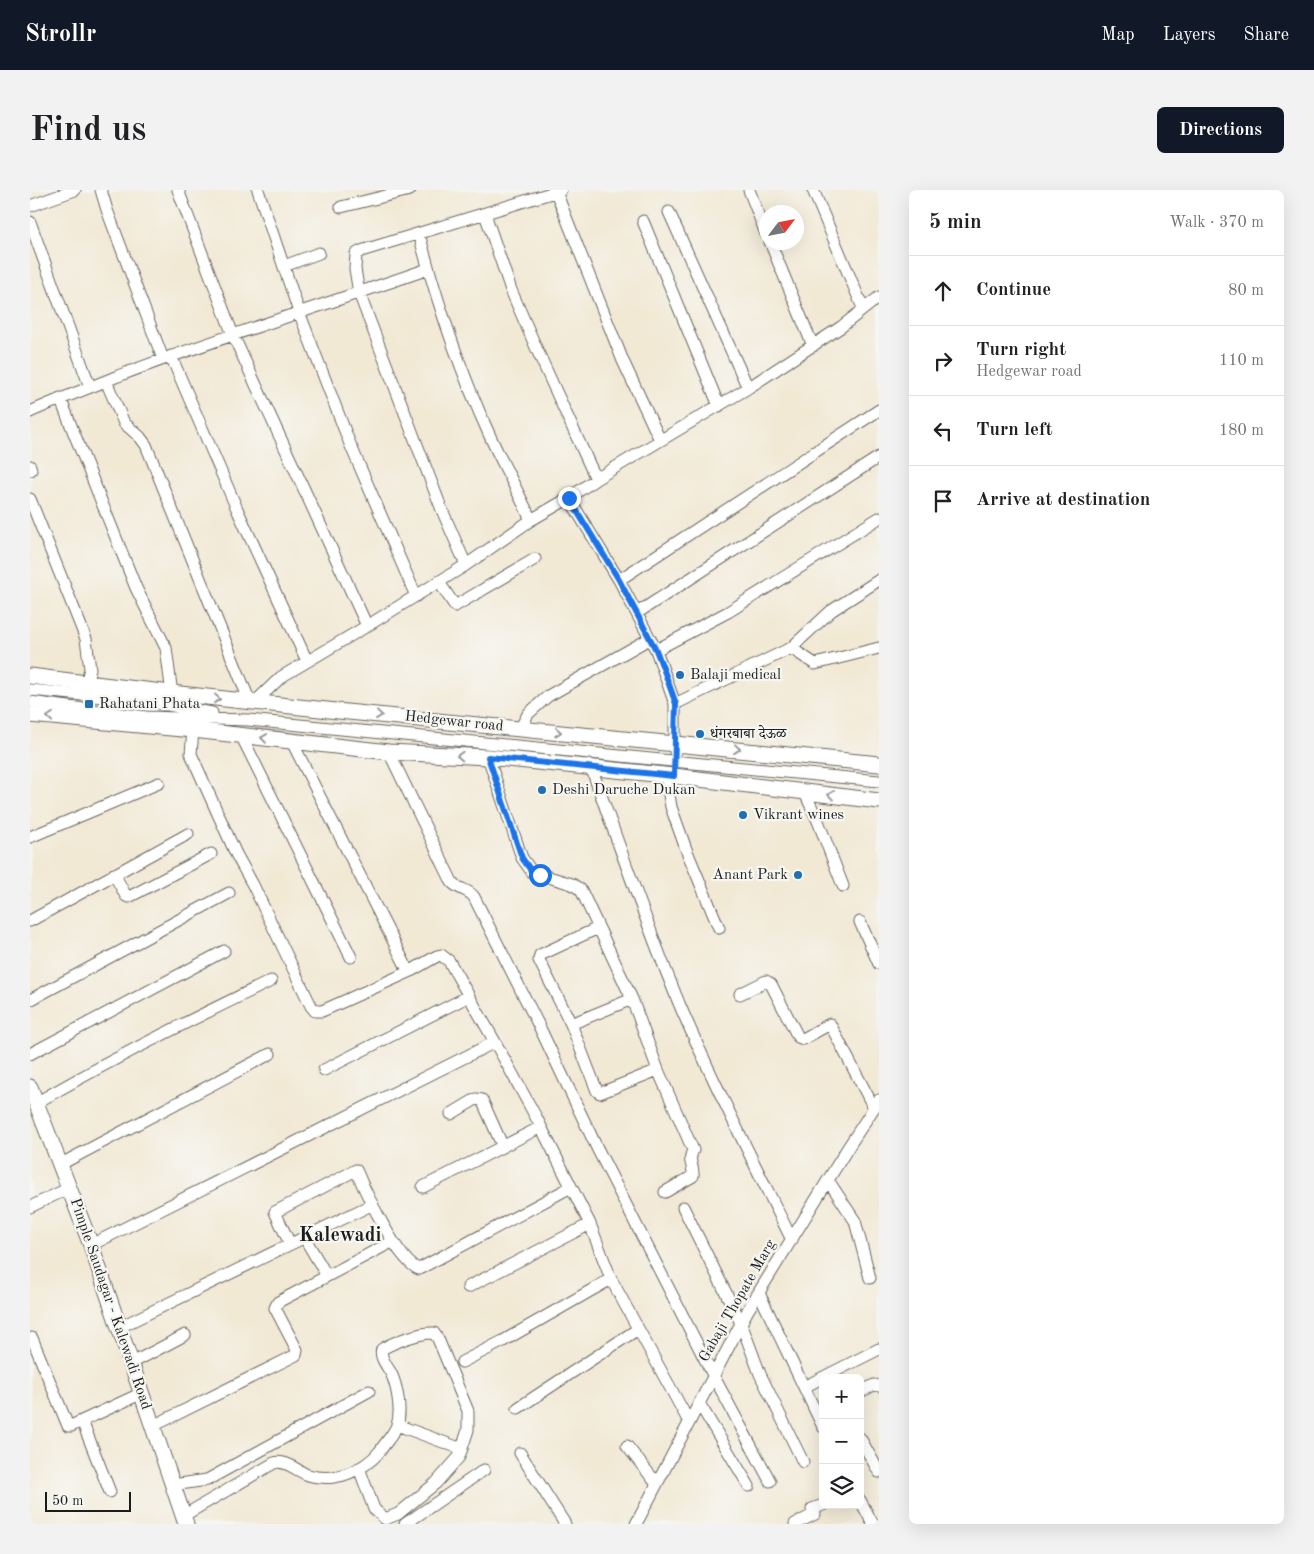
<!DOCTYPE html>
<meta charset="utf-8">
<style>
:root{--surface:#fff;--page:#f2f2f2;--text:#202124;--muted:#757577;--line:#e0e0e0;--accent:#111827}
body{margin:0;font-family:"Old Standard TT","Noto Serif Devanagari",serif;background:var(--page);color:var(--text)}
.controls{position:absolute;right:15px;bottom:15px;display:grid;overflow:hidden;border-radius:8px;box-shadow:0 5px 20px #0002}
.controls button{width:45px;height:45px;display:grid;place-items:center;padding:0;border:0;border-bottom:1px solid var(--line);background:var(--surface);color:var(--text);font:25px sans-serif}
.compass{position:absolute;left:729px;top:15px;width:45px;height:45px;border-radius:50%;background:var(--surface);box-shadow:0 5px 20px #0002;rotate:58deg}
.scale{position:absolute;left:15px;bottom:12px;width:86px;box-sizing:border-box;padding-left:5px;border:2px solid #1c1c1c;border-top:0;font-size:14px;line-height:18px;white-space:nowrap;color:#1c1c1c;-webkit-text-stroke:4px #f6f6f2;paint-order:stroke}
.stop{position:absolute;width:15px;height:15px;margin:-11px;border:4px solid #1a73e8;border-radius:50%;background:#fff}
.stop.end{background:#1a73e8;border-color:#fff;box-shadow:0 1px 5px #0008}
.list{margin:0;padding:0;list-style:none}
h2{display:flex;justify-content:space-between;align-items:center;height:65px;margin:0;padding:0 20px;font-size:21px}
h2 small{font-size:16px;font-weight:400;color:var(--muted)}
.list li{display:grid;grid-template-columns:32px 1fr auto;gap:15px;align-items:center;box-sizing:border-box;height:70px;padding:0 20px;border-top:1px solid var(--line)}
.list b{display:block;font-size:19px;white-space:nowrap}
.list p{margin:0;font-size:16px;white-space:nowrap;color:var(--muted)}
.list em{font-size:16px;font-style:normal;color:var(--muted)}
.icon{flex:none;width:28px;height:28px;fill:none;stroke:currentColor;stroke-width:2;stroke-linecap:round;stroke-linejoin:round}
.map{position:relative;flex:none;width:849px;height:1334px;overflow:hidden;border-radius:8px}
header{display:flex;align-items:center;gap:30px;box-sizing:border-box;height:70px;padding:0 25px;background:var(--accent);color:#fff}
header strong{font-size:24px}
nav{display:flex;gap:28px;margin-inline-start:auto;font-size:18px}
.intro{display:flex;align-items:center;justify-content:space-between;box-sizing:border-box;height:120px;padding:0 30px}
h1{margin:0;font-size:35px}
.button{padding:12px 22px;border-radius:8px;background:var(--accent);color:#fff;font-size:18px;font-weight:700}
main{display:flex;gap:30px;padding:0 30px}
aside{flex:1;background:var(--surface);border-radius:8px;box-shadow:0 5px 20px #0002}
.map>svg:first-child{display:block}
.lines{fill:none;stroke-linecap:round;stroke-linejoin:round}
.minor-casing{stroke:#67645d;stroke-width:13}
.major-casing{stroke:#67645d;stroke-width:17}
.minor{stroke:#fff;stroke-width:11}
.major{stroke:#fff;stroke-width:15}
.oneway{stroke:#999}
.route{stroke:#1a73e8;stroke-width:6}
.poi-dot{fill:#1f6fb2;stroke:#f6f6f2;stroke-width:2}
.labels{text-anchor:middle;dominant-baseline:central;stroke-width:4.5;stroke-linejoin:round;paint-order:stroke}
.poi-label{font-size:15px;fill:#1c1c1c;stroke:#f6f6f2;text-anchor:start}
.street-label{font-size:15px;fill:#1c1c1c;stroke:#f6f6f2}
.district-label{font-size:20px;font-weight:bold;fill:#1c1c1c;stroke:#f6f6f2}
</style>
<header>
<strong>Strollr</strong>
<nav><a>Map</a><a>Layers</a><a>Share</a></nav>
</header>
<div class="intro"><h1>Find us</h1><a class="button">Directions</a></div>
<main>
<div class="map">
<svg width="849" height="1334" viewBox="0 0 849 1334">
<rect width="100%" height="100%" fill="#f6f6f2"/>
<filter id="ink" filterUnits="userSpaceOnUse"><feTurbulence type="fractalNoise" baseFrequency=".02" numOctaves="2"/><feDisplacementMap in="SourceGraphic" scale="10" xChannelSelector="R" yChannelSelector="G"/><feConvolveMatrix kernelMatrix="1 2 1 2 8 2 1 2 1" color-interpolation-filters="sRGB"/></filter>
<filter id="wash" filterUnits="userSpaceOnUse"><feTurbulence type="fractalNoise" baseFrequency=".0096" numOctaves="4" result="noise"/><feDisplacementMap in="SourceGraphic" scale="20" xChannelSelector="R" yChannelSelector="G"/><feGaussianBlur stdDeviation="1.12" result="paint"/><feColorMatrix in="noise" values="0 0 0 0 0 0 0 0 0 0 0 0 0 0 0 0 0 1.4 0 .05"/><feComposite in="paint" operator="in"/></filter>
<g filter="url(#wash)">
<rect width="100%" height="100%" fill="#f2e9d5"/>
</g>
<g filter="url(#ink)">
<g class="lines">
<g class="minor-casing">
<path id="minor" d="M71,0L77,20L133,169
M148,0L203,145L337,436
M228,0L269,122L320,254L386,406
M719,0L736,44
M783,0L833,118
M526,2L593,171L630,250
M0,16L45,0
M311,17L380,0
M639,22L718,198
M455,24L481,100L508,162L566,289
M613,31L689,216
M0,32L60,197
M389,44C407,112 430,180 459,244C472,273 488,301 501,330
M740,52L783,156
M254,76L289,63
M141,166L207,319L277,471
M76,191L94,233L110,247L116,255L220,512
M30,208L106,398L136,458L142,504
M0,222C29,209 59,198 88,186C190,147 295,115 398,79
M0,276L1,280
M539,308L589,390L626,460L645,514V562
M0,309L56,449L60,479L56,493
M436,375L412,320L329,103L325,79L326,64L331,61L531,0
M589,390L849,220
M849,390L801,421L761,458L785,474L849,458
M409,392L425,416L505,369
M607,423L849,267
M626,460L698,422L849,328
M0,500L116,511L182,523
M0,512L116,527L218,530L849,591
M224,513L251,487L337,436L436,375L501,330L539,308L566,289L718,198L811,137L849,107
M645,514L761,458
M490,539L498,524L518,506L619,449
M163,540L161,564L206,664L223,695L281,816L285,821H292L379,782L407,766L411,765L419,771L465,852L507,929L560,1034L581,1089L659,1232
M211,545L321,767
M262,552L379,782
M359,562L422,692C428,700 439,699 444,707L510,838L567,958L683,1185L740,1291
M458,567L492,668L502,682L542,694L551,700L602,809L628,880L663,960C657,972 664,975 663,986L635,1002
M561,577C590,658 618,739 651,818C685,897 724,973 762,1050
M636,585L641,617L656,659L689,738
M774,601L788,631L813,696
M0,647L129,593
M84,684L96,706L99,707L181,664
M0,731L158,644
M830,732L849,774
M568,738L510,765L509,770L541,834L567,901L570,903L628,880
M710,804L736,791L741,794L768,847L773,849L800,834L844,918
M0,810L199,703
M541,834L602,809
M0,864L194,761
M294,880L439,806
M6,913C83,868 162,829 241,791
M421,924L446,909L452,910L473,957
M31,974L240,864
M798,990L825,1031L840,1088
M393,997L511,937
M0,1017L39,998
M653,1017L711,1133L730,1184L773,1272
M274,1047L297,1086
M260,1054L245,1022L326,980C335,1001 369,1073 389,1079L541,997
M61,1055L465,852
M438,1097L560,1034
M729,1103L793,1237
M90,1137L341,1015
M2,1148L38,1236H41L112,1203
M432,1172L473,1151L581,1089
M102,1173L155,1145
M774,1197L849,1159
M830,1202L844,1195L849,1196
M669,1213L719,1296
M488,1218L608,1139
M52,1231L80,1302
M367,1235L432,1259
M123,1236L266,1165L267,1160L245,1118L248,1112L358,1054
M830,1248L849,1282
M597,1256L627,1294
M490,1263L535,1334
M143,1295L177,1290L339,1201
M830,1310L843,1334
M153,1326L244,1273C255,1269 267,1281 278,1285C304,1293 334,1281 350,1261C355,1253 364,1244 367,1235C372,1221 367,1196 361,1183C357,1176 349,1167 352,1159C364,1152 390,1142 404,1143L408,1149L438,1221V1240L429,1267L406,1293L368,1324L355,1329L344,1319L329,1278
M375,1334L454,1280
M606,1334L718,1120L819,956L849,910
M765,1334L785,1324L782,1319L793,1315"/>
</g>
<g class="major-casing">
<path id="major" d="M0,486C282,522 566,545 849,574
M0,525L163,540L359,562L458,567L644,586L849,611
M0,897L61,1055L156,1334"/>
</g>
<use href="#minor" class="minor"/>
<use href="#major" class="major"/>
</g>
<defs><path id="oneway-chevron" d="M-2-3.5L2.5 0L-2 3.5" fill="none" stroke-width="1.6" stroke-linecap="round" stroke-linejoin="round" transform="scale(1.25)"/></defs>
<g class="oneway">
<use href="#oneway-chevron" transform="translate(187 509) rotate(6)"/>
<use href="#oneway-chevron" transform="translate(349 525) rotate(6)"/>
<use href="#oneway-chevron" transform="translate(20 527) rotate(-175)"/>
<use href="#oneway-chevron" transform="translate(528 542) rotate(5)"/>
<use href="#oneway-chevron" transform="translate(234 548) rotate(-172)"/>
<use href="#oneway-chevron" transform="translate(707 559) rotate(6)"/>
<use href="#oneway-chevron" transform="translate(430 566) rotate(-177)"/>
<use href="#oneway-chevron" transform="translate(801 605) rotate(-173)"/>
</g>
</g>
<g class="lines" filter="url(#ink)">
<path class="route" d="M510,685L502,682L492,668L458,567L644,586L646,514L636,486L626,460L589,390L539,308"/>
</g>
<g class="poi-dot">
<circle cx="650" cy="485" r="5"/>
<rect x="54" y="509" width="10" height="10" rx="2.5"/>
<circle cx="670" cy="544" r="5"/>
<circle cx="512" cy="600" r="5"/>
<circle cx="713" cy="625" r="5"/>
<circle cx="768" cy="685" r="5"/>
</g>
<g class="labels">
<g class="poi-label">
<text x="660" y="485">Balaji medical</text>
<text x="69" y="514">Rahatani Phata</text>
<text x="680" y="544">धंगरबाबा देऊळ</text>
<text x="522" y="600">Deshi Daruche Dukan</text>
<text x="723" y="625">Vikrant wines</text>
<text x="758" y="685" text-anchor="end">Anant Park</text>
</g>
<g class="street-label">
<text transform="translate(424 532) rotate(6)">Hedgewar road</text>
<text transform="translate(708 1111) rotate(-60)">Gabaji Thopate Marg</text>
<text transform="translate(80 1114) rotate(71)">Pimple Saudagar - Kalewadi Road</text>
</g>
<g class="district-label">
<text x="310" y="1046">Kalewadi</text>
</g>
</g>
</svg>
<div class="controls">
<button>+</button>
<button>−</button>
<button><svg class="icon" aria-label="layers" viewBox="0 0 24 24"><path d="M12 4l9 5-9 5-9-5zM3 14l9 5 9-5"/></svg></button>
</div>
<svg class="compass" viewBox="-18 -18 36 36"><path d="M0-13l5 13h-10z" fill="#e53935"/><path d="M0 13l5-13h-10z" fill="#757577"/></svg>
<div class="scale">50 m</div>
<div class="stop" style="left:510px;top:685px"></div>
<div class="stop end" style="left:539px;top:308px"></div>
</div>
<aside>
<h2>5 min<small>Walk · 370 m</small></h2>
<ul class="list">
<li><svg class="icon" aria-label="ahead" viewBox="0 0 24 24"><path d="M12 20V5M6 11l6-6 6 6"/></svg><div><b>Continue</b></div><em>80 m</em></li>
<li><svg class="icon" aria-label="right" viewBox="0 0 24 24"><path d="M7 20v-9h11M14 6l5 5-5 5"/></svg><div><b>Turn right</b><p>Hedgewar road</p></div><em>110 m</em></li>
<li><svg class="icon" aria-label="left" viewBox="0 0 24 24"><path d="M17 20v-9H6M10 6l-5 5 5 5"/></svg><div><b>Turn left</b></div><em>180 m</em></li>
<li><svg class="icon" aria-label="arrive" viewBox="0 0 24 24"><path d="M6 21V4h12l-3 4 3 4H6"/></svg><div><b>Arrive at destination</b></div></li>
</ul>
</aside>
</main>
